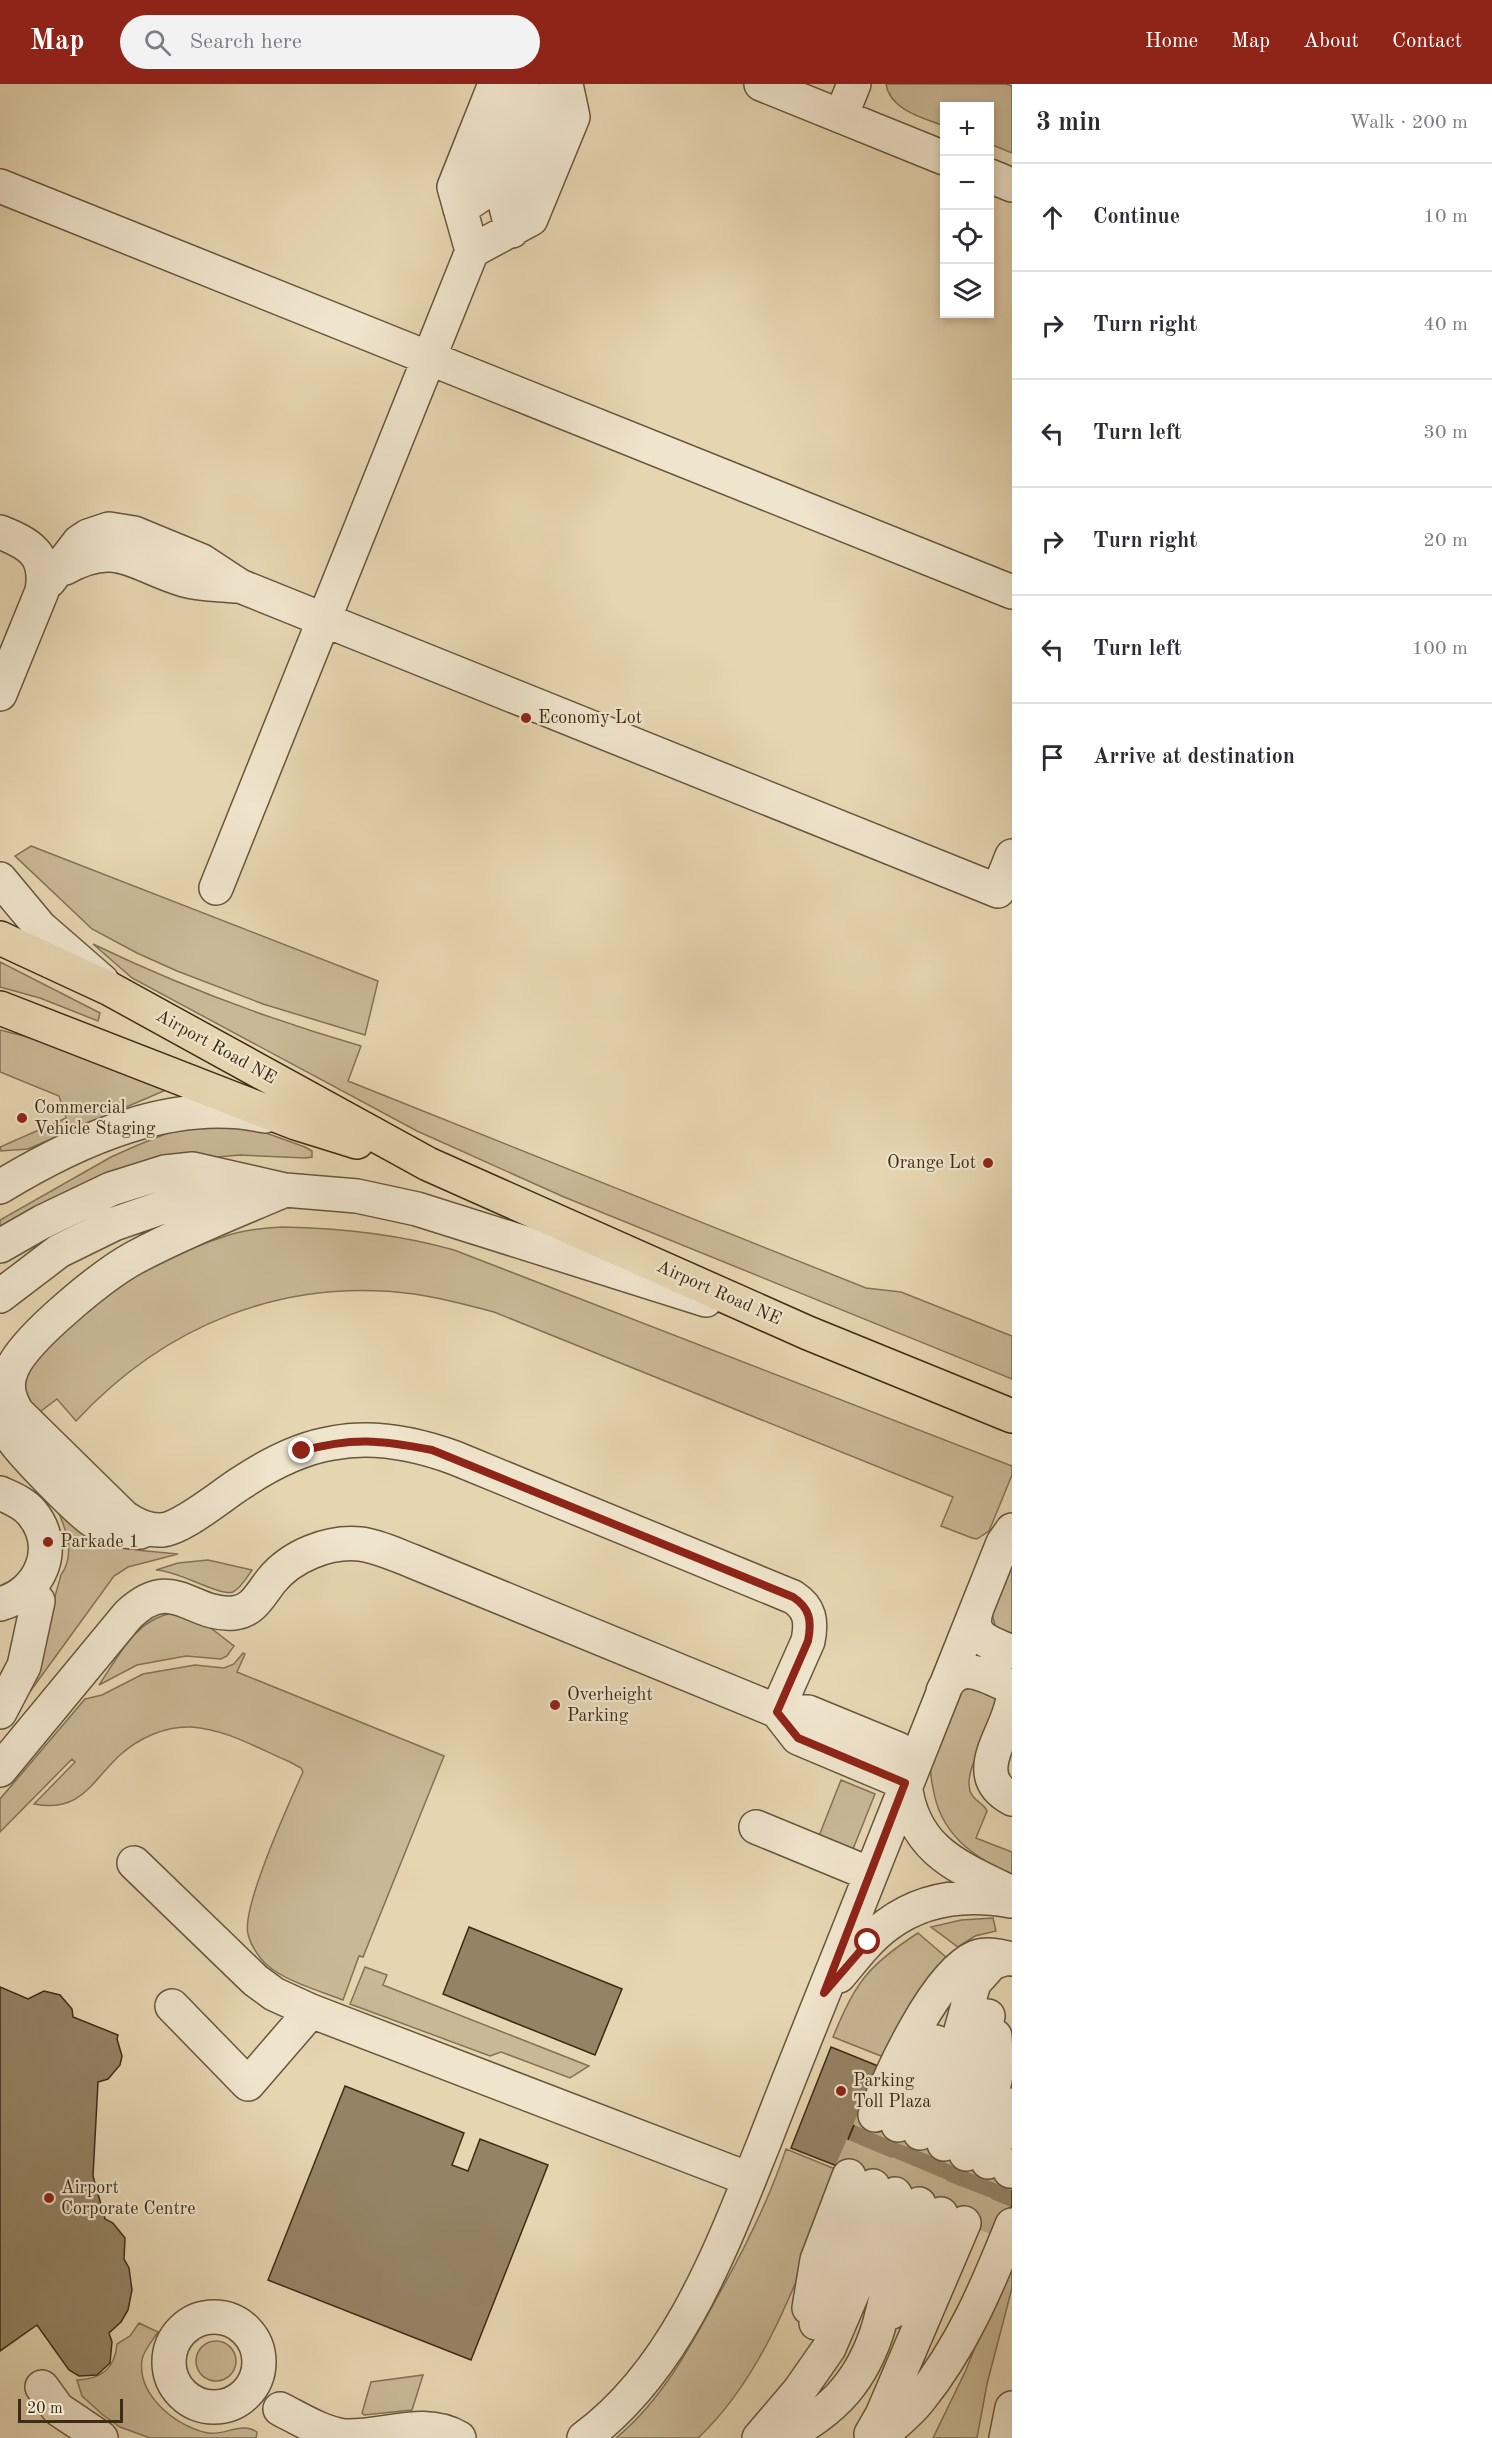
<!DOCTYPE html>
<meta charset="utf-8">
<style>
:root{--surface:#fff;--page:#f2f2f3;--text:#2b2b33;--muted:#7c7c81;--line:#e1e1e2;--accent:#8f2418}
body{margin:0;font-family:"Old Standard TT",serif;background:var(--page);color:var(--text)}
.controls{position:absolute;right:18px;top:18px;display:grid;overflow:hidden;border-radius:0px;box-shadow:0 3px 9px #0003}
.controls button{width:54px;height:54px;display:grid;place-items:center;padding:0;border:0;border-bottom:2px solid var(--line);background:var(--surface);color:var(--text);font:30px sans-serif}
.scale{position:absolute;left:18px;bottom:15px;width:105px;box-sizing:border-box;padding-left:6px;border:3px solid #3d2b13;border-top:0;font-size:16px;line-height:21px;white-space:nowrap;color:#3d2b13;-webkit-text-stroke:4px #efe4cc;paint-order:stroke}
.stop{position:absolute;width:18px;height:18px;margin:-14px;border:4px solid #8f2418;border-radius:50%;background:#fff}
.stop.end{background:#8f2418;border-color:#fff;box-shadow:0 2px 6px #0008}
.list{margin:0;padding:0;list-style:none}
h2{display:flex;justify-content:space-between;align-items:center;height:78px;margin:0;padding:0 24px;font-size:26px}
h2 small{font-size:20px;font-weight:400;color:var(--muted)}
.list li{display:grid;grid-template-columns:39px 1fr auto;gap:18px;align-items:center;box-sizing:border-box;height:108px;padding:0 24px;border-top:2px solid var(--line)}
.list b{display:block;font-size:22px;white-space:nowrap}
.list em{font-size:20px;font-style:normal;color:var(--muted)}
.icon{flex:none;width:33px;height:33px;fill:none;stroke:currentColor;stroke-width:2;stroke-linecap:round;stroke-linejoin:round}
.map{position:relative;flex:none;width:1012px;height:2354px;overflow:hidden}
header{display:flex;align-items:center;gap:36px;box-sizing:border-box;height:84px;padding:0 30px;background:var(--accent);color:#fff}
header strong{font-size:28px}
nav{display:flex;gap:33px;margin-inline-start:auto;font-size:21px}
.search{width:420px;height:54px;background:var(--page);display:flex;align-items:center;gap:15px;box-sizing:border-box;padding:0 21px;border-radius:33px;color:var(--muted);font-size:22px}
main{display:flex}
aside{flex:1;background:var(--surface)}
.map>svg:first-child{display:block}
.green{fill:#c9b896;stroke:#837254;stroke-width:1.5}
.building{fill:#958365;stroke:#3d2b13;stroke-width:1.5}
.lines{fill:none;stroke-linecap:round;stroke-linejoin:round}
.minor-tunnel{stroke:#c4b391;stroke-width:33;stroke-dasharray:33 16;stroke-linecap:butt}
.minor-casing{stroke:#67563a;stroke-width:36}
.major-casing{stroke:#3d2b13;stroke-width:36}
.minor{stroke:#efe4cc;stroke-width:33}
.major{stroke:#e6d5b1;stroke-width:33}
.route{stroke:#8f2418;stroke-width:8}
.poi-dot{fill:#8f2418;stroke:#efe4cc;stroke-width:2}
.labels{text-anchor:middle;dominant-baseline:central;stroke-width:4.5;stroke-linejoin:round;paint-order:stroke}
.poi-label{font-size:18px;fill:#3d2b13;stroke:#efe4cc;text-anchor:start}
.street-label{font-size:18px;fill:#3d2b13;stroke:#efe4cc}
</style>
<header>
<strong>Map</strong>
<div class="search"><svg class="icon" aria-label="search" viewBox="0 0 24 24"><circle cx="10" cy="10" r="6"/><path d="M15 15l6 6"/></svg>Search here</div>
<nav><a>Home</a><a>Map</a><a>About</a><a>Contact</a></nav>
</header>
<main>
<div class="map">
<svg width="1012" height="2354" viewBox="0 0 1012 2354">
<rect width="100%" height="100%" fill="#e6d5b1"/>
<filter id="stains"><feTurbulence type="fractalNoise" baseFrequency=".00333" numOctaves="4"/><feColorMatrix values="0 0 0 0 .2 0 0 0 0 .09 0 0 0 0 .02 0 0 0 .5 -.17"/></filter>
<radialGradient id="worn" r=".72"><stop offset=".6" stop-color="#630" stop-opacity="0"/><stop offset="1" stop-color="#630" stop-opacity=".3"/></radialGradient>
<path class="green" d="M886,0H1006L1012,2V69L990,60V22H944V42C923,34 890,26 886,0Z
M31,762L378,897L365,951L263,920L177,887L137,869L92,845L15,772Z
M93,860C180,902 268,935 361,962L348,997L866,1204L901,1208L1012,1252V1295L564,1113L417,1047L132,894Z
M0,878L100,929L98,937L40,914L0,903Z
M0,946L55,960L166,1006L28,1065L1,1067L0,1063L66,1034L59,1012L0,988Z
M215,1041L255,1045L305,1063L312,1067V1073L305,1074L240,1071L183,1076L0,1149V1136L111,1073L138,1061L168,1049Z
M282,1143C340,1144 397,1150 454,1166L1012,1382V1391L989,1447L977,1455L972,1454L941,1442L953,1413L494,1228C468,1221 441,1214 414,1210C283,1193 165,1241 76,1337L57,1315L33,1333L22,1298C51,1232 157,1174 223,1153C242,1146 262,1144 282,1143Z
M56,1423L112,1457L136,1466L178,1470L128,1483L114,1492L29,1609L22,1610L44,1551L61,1491C76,1470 66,1444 56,1423Z
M208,1476L252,1486C247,1493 241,1504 233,1508C221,1513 177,1486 156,1486L178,1479Z
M1012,1481V1555L996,1545L991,1526Z
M173,1529L199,1535L234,1562L227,1572L221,1575L186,1572L137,1581L99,1601C119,1572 135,1535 173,1529Z
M243,1569L245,1570L237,1588L444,1672L363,1873L359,1872L343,1916C320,1907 285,1897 267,1881C259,1874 250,1860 248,1850C241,1823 290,1717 303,1688L301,1684L290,1678C259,1665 226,1645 191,1643C165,1642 139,1654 120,1671C91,1698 81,1729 34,1720L75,1678L72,1675L0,1748V1715L85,1615L102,1611L143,1590L195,1581L224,1584L234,1580Z
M977,1602L993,1609C1006,1638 962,1676 970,1707C973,1717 984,1719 987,1727L976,1754L1012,1768V1791C973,1773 940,1750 933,1704C931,1695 930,1685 931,1676C935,1657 951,1627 958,1608Z
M841,1696L875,1710L851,1770L817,1757Z
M993,1834L996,1847L975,1852L958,1863L931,1843L961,1836Z
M918,1849L946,1873L929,1894L886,1974L833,1953C856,1898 867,1882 918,1849Z
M365,1883L387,1891L383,1901L589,1982L570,1994L501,1968L490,1972L350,1920Z
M786,2065L840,2087C803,2177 770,2287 698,2354H616C662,2316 691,2262 719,2210C745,2164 769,2116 786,2065Z
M1012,2170V2204L987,2300L977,2354H933L966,2286Z
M139,2239L158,2248C153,2256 143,2267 142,2276C137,2312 177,2343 208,2349C225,2352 241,2337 257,2348L256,2354H150L120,2343L103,2331L82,2312L77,2296C101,2295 115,2285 117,2260L130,2252Z
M196 2277a20 20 0 1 1 40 0a20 20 0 1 1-40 0Z
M423,2291L412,2326L364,2331L362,2329L371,2298Z"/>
<path class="building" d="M469,1843L622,1905L595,1971L443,1910Z
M0,1903L28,1915L44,1907L60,1911L72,1925L73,1933L118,1951L117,1955L122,1972L120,1981L108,1995L98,1998L93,2092L105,2135L113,2139L125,2154L124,2175L129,2184L132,2206L128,2226L121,2238L109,2249L112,2258L110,2279L97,2291L79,2292L69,2286L37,2241L0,2267Z
M831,1963L878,1982L837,2082L791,2064Z
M345,2002L464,2049L452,2081L468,2087L480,2055L548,2081L471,2276L268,2196Z
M858,2032L1012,2095V2121L1001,2148L837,2082Z"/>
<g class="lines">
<path class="minor-tunnel" d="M849,2092L875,2031
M873,2102L898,2041
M895,2110L920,2049
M919,2120L944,2060
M941,2130L966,2070
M964,2139L988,2078
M985,2148L1010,2087"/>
<g class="minor-casing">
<path id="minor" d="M761,0L944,74
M841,32L854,0
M990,92L1012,101
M0,102L1012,508
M460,125L482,110L523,7V0
M512,147L506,123L558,0
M472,167L531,135L573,33L566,0
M0,448C30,460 48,470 42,507L0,610
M65,484C117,455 134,481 184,496C200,501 219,500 236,502
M49,497L79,458L88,452L109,445L134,449L202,477L240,502L998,807L1012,772
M0,795L40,843L102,897
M216,804L472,167L454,103L495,0
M0,1103C77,1056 174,1012 265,1032
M285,1106C234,1128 182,1148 134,1174C103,1191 25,1254 12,1285C5,1301 9,1314 17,1328L124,1433C134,1440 148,1447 162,1446C183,1444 222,1411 241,1399C268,1381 301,1364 333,1359C374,1351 417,1360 455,1374L793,1513C810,1524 812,1537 808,1557L777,1627
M0,1162L42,1138L111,1105L165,1088L193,1085L285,1106L357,1112L417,1125L706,1216
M0,1212L59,1167L114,1140L178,1118L256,1109
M6,1314C3,1327 4,1339 10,1351C17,1365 81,1430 95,1438C109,1446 124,1448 140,1448
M0,1409C11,1414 24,1419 32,1429C60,1463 41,1509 0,1520
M977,1524C967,1554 989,1558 1012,1568
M943,1607C959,1572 985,1593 1012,1603
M1012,1619C1005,1654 968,1691 1012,1715
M777,1627L798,1654L905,1699C912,1766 958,1783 1012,1809
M0,1628L24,1582L38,1517
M0,1686L128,1531C173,1488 191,1533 234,1529C253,1527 260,1511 271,1497C291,1472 328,1457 360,1460C378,1462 396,1471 412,1477L777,1627L808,1628L898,1665L907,1675L909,1690
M756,1743L870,1790
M134,1779L255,1896L274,1910L311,1927L749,2095
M839,1892C854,1874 868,1855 887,1841C923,1814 967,1809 1011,1817
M172,1922L248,2000L311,1927
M875,2031C890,1991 936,1889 976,1873C987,1869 1000,1872 1012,1875
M898,2041L936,1958
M920,2049L958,1957L974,1899L992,1879L1004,1875
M944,2060L979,1973L988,1932
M966,2070L994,2001L997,1987L995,1952
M988,2078L1012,2021
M1010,2087L1012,2082
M809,2224L817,2176L849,2092
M892,2228L916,2191L941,2130
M169 2278a45 45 0 1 1 90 0a45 45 0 1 1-90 0Z
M816,2239L873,2102
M42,2303L58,2325L101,2354
M280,2325C300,2335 322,2349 344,2352C383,2354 424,2333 459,2354
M871,2350L882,2331L964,2139
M584,2354C678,2285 722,2163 764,2059C788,1997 813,1935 838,1873C892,1735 948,1597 1003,1459L1012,1446
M759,2354L799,2307L829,2264L895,2110
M783,2354C829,2329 858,2303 876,2251C884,2228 887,2203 895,2180C902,2160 911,2140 919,2120
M879,2354C892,2342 908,2330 919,2316C962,2263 987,2203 1012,2141
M1006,2354L1012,2324"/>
</g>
<g class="major-casing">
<path id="major" d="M0,854L110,905L428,1080L808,1249L1012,1332
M0,924L296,1039L357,1058"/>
</g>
<use href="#minor" class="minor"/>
<use href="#major" class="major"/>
</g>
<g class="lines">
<path class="route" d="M302,1367C352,1353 381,1356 432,1366L793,1513C810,1524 812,1537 808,1557L777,1628L798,1654L905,1699L824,1909L868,1858"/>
</g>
<g class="poi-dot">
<circle cx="526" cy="634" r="6"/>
<circle cx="22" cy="1034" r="6"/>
<circle cx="988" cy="1079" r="6"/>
<circle cx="48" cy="1458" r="6"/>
<circle cx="555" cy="1621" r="6"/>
<circle cx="841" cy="2007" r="6"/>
<circle cx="49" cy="2114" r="6"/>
</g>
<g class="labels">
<g class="poi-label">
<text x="538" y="634">Economy Lot</text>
<text x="34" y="1024">Commercial<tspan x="34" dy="21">Vehicle Staging</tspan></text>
<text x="976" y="1079" text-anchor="end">Orange Lot</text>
<text x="60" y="1458">Parkade 1</text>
<text x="567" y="1611">Overheight<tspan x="567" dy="21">Parking</tspan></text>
<text x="853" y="1997">Parking<tspan x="853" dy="21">Toll Plaza</tspan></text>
<text x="61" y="2104">Airport<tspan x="61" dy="21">Corporate Centre</tspan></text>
</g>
<g class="street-label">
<text transform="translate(216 963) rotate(29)">Airport Road NE</text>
<text transform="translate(719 1209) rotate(24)">Airport Road NE</text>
</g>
</g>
<rect width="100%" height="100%" filter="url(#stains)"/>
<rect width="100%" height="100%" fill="url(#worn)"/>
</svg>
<div class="controls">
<button>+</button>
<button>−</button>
<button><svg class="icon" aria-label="locate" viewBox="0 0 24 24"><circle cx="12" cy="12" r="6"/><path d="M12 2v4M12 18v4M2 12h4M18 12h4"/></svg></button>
<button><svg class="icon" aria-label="layers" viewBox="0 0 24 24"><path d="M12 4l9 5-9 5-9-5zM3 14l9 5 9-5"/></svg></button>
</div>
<div class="scale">20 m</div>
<div class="stop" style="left:868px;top:1858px"></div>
<div class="stop end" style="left:302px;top:1367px"></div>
</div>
<aside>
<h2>3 min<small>Walk · 200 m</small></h2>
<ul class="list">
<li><svg class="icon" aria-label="ahead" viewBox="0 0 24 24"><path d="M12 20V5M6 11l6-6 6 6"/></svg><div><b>Continue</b></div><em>10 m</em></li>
<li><svg class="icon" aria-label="right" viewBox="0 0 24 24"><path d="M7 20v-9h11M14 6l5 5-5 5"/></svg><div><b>Turn right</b></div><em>40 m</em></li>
<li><svg class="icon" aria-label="left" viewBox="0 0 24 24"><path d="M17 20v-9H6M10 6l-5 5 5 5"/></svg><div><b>Turn left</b></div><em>30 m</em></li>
<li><svg class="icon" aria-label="right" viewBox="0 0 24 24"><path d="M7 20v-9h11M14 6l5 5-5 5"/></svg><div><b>Turn right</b></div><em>20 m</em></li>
<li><svg class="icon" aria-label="left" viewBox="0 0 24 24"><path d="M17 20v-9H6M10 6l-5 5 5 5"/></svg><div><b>Turn left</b></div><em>100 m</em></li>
<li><svg class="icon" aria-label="arrive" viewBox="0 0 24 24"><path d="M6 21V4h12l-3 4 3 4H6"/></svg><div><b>Arrive at destination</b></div></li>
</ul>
</aside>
</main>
